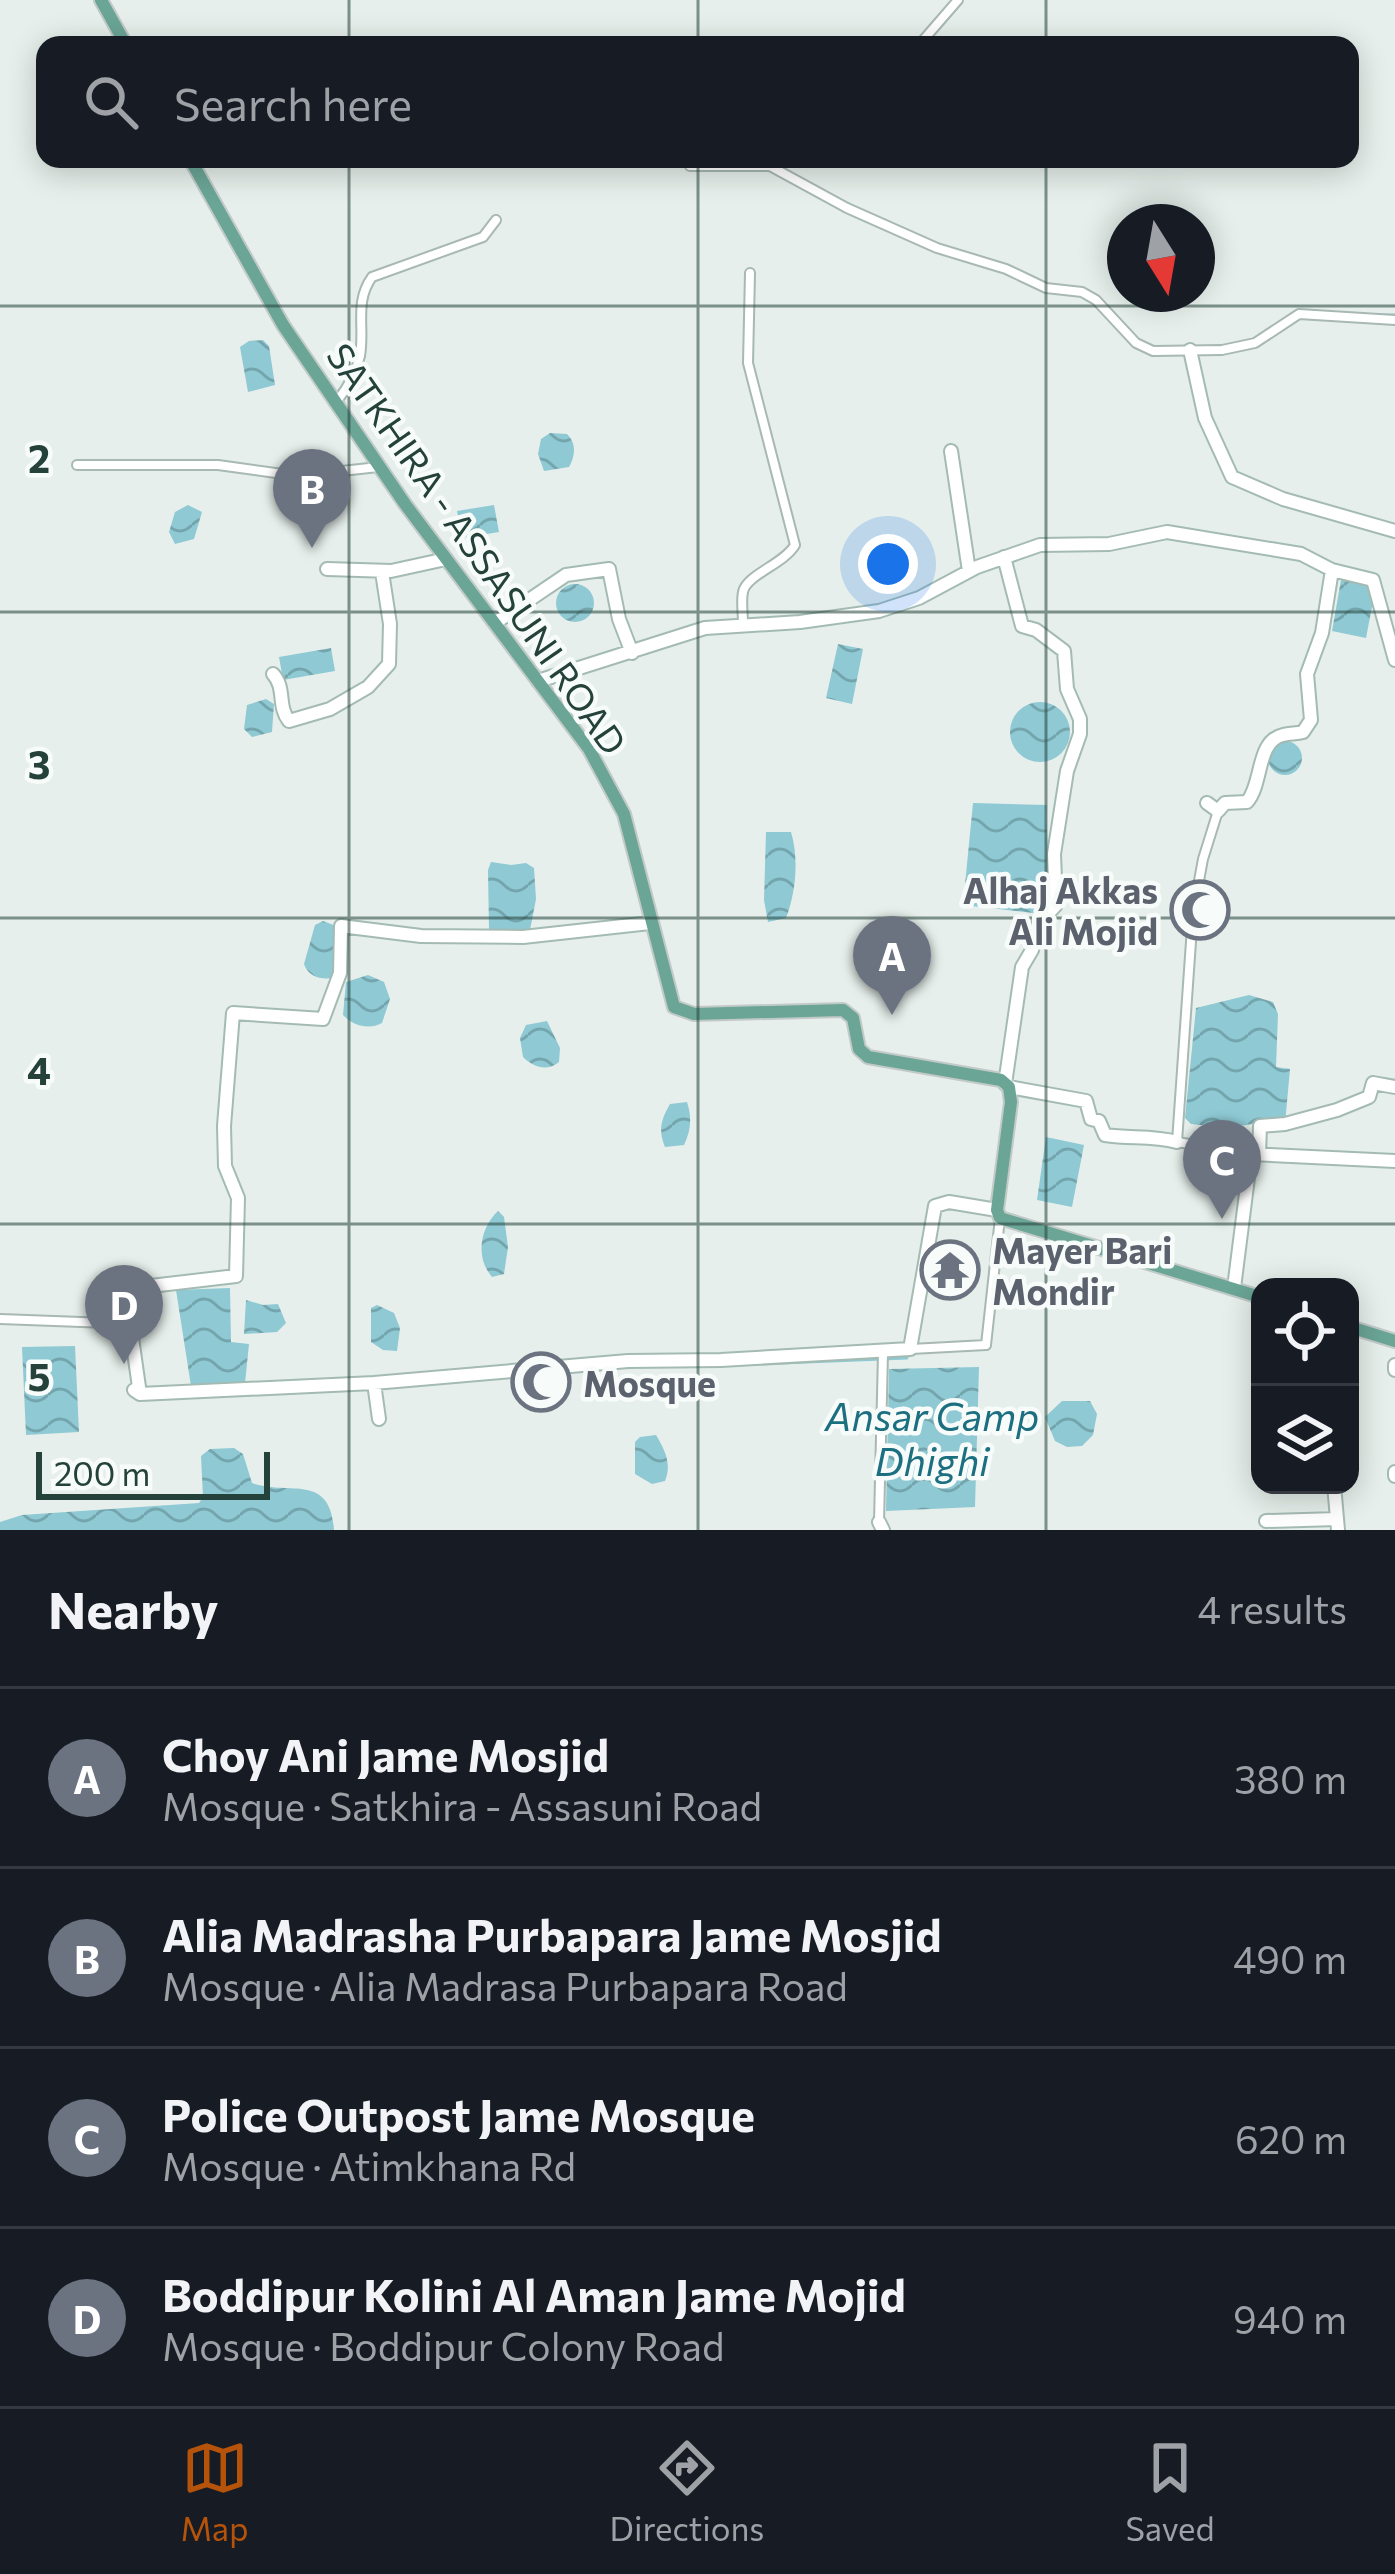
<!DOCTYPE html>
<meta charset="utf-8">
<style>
:root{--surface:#171b24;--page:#20242c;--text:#f1f3f6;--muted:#9ea1a6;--line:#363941;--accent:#b45309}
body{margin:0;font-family:Commissioner,sans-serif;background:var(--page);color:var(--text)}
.controls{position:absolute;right:36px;bottom:36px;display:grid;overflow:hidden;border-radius:24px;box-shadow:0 6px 30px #0003}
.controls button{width:108px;height:108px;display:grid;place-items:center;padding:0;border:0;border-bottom:3px solid var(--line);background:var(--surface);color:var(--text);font:60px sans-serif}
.compass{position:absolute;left:1107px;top:204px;width:108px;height:108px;border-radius:50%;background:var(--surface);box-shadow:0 6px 30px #0003;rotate:169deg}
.scale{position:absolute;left:36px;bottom:30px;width:234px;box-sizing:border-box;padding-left:12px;border:6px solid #24423a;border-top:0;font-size:33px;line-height:42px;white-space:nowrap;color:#24423a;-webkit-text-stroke:9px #f7fbf9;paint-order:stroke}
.you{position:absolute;left:888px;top:564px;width:42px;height:42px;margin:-30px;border:9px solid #fff;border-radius:50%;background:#1a73e8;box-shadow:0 0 0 18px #1a73e833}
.badge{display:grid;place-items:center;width:78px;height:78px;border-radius:50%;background:var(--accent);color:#fff;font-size:39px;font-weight:700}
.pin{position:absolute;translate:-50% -99px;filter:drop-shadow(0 3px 6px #0008)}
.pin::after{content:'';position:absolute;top:63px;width:42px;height:36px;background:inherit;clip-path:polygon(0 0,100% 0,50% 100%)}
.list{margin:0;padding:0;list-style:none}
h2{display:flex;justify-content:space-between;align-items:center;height:156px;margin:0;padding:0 48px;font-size:51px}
h2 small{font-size:39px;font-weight:400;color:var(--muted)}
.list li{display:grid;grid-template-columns:78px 1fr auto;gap:36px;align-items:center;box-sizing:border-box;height:180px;padding:0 48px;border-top:3px solid var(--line)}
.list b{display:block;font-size:45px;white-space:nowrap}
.list p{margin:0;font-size:39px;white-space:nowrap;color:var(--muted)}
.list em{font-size:39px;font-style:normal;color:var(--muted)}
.icon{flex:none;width:66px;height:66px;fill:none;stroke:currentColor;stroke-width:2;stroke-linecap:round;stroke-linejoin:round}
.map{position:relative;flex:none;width:1395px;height:1530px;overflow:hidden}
.search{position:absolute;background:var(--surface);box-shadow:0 6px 30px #0003;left:36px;right:36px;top:36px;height:132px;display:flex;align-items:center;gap:30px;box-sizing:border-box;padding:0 42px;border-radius:24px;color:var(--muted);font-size:45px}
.sheet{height:876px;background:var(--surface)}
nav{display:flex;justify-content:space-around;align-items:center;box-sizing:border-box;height:168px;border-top:3px solid var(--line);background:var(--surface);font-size:33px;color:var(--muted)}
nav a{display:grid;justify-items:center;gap:6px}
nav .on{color:var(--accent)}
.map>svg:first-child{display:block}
.water{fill:url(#water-waves)}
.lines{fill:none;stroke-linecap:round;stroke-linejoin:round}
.stream{stroke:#8ec9d4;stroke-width:3}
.street-casing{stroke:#a8b8b2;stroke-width:12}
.secondary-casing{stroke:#a4bbb3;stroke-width:16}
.primary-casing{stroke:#c2cac8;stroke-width:16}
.street{stroke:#fff;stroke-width:8}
.secondary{stroke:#fff;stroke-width:12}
.primary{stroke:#6aa596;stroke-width:12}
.grid{fill:none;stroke:#24423a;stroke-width:3;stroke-opacity:0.55}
.labels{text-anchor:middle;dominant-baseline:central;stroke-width:9;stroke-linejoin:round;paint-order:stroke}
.street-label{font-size:36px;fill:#24423a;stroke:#f7fbf9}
.worship-label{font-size:36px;font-weight:bold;fill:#5b616d;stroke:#f7fbf9;text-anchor:start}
.water-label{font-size:39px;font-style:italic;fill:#1c6f80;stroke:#f7fbf9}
.grid-label{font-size:39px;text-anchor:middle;font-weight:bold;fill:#24423a;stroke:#f7fbf9;stroke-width:9;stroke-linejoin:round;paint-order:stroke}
</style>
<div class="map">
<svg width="1395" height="1530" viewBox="0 0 1395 1530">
<defs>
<pattern id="water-waves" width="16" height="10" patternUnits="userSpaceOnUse" patternTransform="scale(3)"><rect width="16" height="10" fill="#8ec9d4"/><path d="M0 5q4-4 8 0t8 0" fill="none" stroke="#74a5ad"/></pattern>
</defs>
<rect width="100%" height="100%" fill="#e6efeb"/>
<path class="water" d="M263,340L269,346L275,385L248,392L240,347L249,341Z
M550,433L567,434C577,444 575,456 569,467L544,471L538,454L541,439Z
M188,505L202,512L194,539L175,544L169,532L175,512Z
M494,505L499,532L462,538L457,511Z
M1341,580L1376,586L1366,638L1332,631Z
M556 603a19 19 0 1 1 38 0a19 19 0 1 1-38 0Z
M838,644L863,649L852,704L826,698Z
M331,648L335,671L283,680L279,657Z
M266,699L274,704L272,732L252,737L244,729L247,705Z
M1010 732a30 30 0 1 1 60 0a30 30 0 1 1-60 0Z
M1268 758a17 17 0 1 1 34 0a17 17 0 1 1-34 0Z
M973,803L1047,805C1045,838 1051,870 1051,903L1033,913L963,905Z
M766,832H791C799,859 796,892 786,918L768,922L764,900Z
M491,862L511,865L526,863L534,868L536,899L530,930H489L488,870Z
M323,921L336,926L338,965L332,978C320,980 308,976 304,964L315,925Z
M368,975L384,982L390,999L382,1023C369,1030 353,1026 343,1015L346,982Z
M1249,995L1273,1002L1278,1014L1276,1067L1290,1069L1285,1124L1265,1122L1227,1128L1191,1124L1185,1118L1196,1008Z
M547,1021L560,1048L559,1062C547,1072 533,1067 523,1057L520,1038L526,1025Z
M687,1102C692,1117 691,1131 684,1145L665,1147C658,1130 661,1120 670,1104Z
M1046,1137L1084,1145L1072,1207L1037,1200Z
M498,1211L504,1217L508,1247L504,1274L492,1277C475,1257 480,1228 498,1211Z
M230,1288L231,1342L249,1344L245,1383L191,1386L176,1290Z
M246,1300L263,1305L278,1304L286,1323L277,1332L244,1334Z
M377,1305L394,1313L400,1328L397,1351L383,1350L371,1342V1308Z
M75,1346L79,1432L26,1435L22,1347Z
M979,1367L975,1507L886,1511L889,1369Z
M1062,1401H1090L1097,1414L1093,1435L1082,1446L1067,1447L1055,1441L1045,1417Z
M656,1435C665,1450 672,1464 665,1481L652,1484L635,1474V1442L640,1437Z
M234,1448L243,1454L252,1483C290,1496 330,1472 334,1530H0V1522L22,1515L199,1503L203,1497L201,1456L210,1449Z"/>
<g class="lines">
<path class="stream" d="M1373,315H1395
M704,1366L907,1358"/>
<g class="street-casing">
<path id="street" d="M919,45L958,0
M690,166H770L847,208L937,248L1006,269L1046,288L1082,292L1096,300L1136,343L1153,351L1222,350L1255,343L1299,314L1395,320
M337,401C348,387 356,374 360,356C365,327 354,302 372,277L483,237L496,220
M77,465H218L297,476L378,467
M743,623C743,614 741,601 743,592C746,575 784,564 795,545L748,363L750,273
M1218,811L1203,859L1193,913L1177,1142L1251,1154
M0,1319L108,1323L132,1334
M911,1349L986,1345L1000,1218
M879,1522L883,1353"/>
</g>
<g class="secondary-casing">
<path id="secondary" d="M1190,350L1205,418L1232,477L1283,499L1395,531
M951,451L969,571
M1004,557L1022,626L1036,630L1064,651L1067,689L1080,719V734L1067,771L1054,854L1056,905L1038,924L1032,950L1022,967L1005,1084
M327,569L391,571L446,559
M495,623L566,575L609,569L619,619L632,653
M273,674C286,688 277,706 289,721L330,709L368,687L389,664L390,624L382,572
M538,681L705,628L800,622L879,611L919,598L977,567L1040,545L1109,544L1167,532L1301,554L1332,570L1373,580L1395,660
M1207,803L1218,811L1225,803L1247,802C1263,784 1256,741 1283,735C1290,733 1296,734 1303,732L1311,720L1307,674L1322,633L1332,570
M1009,1087L1086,1101L1091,1119L1099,1121L1105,1135C1130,1139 1152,1135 1177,1142
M1259,1154L1260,1126L1285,1124L1337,1110L1369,1097L1373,1083L1395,1087
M1234,1288L1251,1154L1395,1161
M1395,1365V1370
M374,1383L379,1419
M134,1390L140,1394L374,1383L628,1361L721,1360L910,1349L935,1206L949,1202L997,1210
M140,1394L125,1289L236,1276L238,1198L225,1166L224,1126L233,1013L323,1019L340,973L341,926L421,936L523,937L650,923
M1395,1472V1476
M1334,1485L1338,1530
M1266,1521L1337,1519
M879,1522L883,1530"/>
</g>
<g class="primary-casing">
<path id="primary" d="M101,0L126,45
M190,159L283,325L405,504L589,749L624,814L674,1007L694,1014L843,1010L853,1018L859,1049L868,1057L1001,1080L1009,1087L1011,1102L997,1210L1000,1218L1260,1297
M1350,1327L1395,1341"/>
</g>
<use href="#street" class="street"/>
<use href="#secondary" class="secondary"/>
<use href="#primary" class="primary"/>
</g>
<path class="grid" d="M349,0V45M698,0V45M1046,0V45M349,159V1530M698,159V1530M1046,159V1530M0,306H1395M0,612H1395M0,918H1395M0,1224H1395"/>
<defs>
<g id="mosque-ring" transform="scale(3)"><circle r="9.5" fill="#f7fbf9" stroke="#6b7280" stroke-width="1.5"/><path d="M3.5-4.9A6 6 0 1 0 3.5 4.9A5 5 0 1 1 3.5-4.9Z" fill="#6b7280"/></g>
<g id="temple-ring" transform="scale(3)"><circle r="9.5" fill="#f7fbf9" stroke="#6b7280" stroke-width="1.5"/><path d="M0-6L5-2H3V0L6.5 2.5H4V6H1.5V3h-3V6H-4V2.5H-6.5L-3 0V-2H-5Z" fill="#6b7280"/></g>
</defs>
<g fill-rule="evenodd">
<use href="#mosque-ring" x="1200" y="910"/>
<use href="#temple-ring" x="950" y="1270"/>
<use href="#mosque-ring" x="541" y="1382"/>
</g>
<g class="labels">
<g class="street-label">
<text transform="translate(478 548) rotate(55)">SATKHIRA - ASSASUNI ROAD</text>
</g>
<g class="worship-label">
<text x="1158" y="889" text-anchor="end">Alhaj Akkas<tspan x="1158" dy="41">Ali Mojid</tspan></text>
<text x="992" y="1249">Mayer Bari<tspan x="992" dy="41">Mondir</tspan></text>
<text x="583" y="1382">Mosque</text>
</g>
<g class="water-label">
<text x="932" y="1415">Ansar Camp<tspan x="932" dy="45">Dhighi</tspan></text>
</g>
</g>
<g class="grid-label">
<text x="39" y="473">2</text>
<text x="39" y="779">3</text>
<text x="39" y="1085">4</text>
<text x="39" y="1391">5</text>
</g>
</svg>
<div class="controls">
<button><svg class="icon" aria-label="locate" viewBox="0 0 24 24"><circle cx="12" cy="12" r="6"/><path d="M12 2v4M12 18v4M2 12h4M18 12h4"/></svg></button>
<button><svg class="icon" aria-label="layers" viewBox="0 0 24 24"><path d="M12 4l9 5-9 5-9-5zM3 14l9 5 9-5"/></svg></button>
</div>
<svg class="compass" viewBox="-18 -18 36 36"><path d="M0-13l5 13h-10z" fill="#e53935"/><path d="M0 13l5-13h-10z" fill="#9ea1a6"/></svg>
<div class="scale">200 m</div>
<div class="you"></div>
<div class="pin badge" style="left:892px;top:1015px;background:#6b7280">A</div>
<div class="pin badge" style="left:312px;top:548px;background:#6b7280">B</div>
<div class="pin badge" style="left:1222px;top:1219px;background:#6b7280">C</div>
<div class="pin badge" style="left:124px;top:1364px;background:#6b7280">D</div>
<div class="search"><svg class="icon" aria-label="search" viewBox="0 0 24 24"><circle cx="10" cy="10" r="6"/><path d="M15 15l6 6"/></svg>Search here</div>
</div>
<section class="sheet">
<h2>Nearby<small>4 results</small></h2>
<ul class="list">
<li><span class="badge" style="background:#6b7280">A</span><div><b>Choy Ani Jame Mosjid</b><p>Mosque · Satkhira - Assasuni Road</p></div><em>380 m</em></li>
<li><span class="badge" style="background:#6b7280">B</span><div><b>Alia Madrasha Purbapara Jame Mosjid</b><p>Mosque · Alia Madrasa Purbapara Road</p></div><em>490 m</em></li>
<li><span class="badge" style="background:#6b7280">C</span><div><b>Police Outpost Jame Mosque</b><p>Mosque · Atimkhana Rd</p></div><em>620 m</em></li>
<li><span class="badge" style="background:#6b7280">D</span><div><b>Boddipur Kolini Al Aman Jame Mojid</b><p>Mosque · Boddipur Colony Road</p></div><em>940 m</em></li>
</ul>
</section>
<nav>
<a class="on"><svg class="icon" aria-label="map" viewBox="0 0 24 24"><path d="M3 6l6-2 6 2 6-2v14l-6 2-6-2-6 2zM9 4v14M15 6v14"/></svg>Map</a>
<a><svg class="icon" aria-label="directions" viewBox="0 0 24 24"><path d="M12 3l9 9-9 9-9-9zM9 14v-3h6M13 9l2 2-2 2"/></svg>Directions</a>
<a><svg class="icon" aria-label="saved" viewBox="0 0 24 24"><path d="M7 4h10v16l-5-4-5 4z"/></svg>Saved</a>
</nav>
